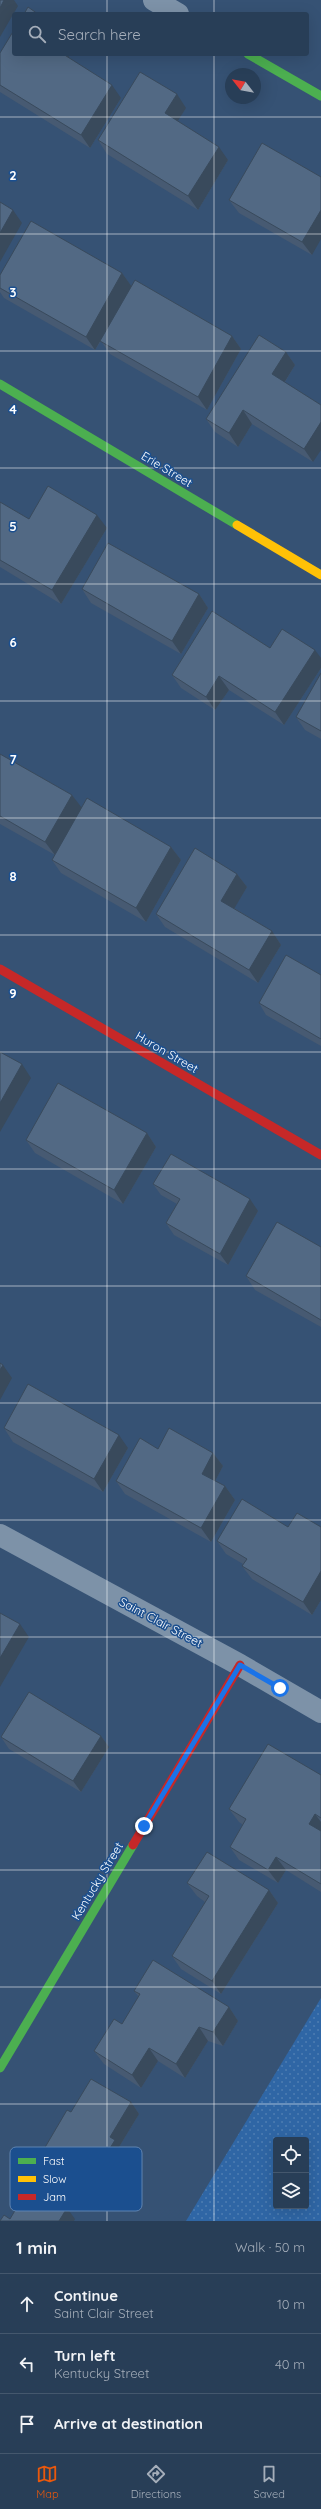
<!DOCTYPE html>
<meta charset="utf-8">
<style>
:root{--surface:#283e57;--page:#30455d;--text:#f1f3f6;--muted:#a5aeba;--line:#44576d;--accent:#ea580c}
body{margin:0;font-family:Quicksand,sans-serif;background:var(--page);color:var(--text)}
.controls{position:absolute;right:12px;bottom:12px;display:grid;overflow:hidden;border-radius:4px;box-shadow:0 4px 16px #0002}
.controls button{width:36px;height:36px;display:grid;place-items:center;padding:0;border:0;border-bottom:1px solid var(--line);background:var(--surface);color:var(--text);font:20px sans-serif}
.compass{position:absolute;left:225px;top:68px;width:36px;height:36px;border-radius:50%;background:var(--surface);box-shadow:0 4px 16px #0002;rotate:301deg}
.stop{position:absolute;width:12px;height:12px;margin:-9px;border:3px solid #1a73e8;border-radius:50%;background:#fff}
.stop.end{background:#1a73e8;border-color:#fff;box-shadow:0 1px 4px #0008}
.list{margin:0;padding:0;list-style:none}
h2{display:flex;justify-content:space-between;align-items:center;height:52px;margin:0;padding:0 16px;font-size:17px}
h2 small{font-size:13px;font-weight:400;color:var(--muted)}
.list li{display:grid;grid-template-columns:26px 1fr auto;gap:12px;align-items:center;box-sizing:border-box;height:60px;padding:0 16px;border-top:1px solid var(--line)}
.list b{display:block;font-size:15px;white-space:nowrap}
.list p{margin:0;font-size:13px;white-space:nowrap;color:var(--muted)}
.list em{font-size:13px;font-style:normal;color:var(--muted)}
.icon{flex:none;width:22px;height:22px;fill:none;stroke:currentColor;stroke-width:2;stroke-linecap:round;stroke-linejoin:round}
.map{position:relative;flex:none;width:321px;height:2221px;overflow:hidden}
.search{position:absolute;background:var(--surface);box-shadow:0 4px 16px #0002;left:12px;right:12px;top:12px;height:44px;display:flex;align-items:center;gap:10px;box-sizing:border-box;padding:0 14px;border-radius:4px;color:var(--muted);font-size:15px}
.sheet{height:232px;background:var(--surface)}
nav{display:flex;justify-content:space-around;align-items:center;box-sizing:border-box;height:56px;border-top:1px solid var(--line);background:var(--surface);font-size:11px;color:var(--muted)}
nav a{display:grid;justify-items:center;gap:2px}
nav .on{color:var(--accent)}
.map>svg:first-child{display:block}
.park{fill:url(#park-dots);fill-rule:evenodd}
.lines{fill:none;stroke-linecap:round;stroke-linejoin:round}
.street{stroke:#7d92a8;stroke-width:22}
.fast{stroke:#4caf50;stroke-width:9}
.slow{stroke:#ffc107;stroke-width:9}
.jam{stroke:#c62828;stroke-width:9}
.wall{fill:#475a72}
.shaded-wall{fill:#394a5c}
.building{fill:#526984;stroke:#394a5c}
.route{stroke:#1a73e8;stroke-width:5}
.grid{fill:none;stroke:#fff;stroke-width:1;stroke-opacity:0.55}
.labels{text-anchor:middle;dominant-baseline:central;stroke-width:3;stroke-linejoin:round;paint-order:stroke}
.street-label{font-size:12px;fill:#fff;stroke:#1b4f8f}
.key{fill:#1b4f8f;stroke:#5f84b1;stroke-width:1}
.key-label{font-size:11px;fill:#fff}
.grid-label{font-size:13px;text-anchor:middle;font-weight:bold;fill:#fff;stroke:#1b4f8f;stroke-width:3;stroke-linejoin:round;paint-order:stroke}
</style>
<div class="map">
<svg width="321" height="2221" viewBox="0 0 321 2221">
<defs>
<pattern id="park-dots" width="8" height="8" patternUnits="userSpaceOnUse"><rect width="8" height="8" fill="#2f66a5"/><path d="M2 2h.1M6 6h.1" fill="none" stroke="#4e7db2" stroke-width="1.8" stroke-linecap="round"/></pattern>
</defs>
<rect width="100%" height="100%" fill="#365274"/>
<path class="park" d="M321,1998V2221H186ZM276,2140H306V2206H276Z"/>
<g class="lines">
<path class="street" d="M154,0L178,14
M0,1535L240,1665L321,1712"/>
<path class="fast" d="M248,54L321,96
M0,384L237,525
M0,2068L133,1845"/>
<path class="slow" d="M237,525L321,575"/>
<path class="jam" d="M0,969L321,1155
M133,1845L240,1665"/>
</g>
<path class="wall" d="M0,53L68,57L121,98L90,148L0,92Z
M186,108L177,121L228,160L198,210L107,154L98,140Z
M321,177L312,255L239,213L229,200Z
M122,273L131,286L232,336L241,349L207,410L110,354L101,341L95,350L4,298L0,292V275Z
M286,352L295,365L285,382L313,462L252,424L238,447L215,432L206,419Z
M0,502L29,519L107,528L61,604L0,567Z
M82,589L199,594L208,608L181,654L91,603Z
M270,648L321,658V668L284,725L229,690L215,710L181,688L172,675Z
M321,673V739L305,730L296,717Z
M0,754L72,795L81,808L171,847L181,860L146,922L61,873L52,860L55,855L0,824Z
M237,874L247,887L234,908L272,931L281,945L258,983L165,927L156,914Z
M321,975V1046L266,1015L259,1003Z
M147,1133L156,1147L123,1204L35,1153L26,1140Z
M153,1184L258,1211L228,1265L174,1235L166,1223L177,1204L161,1195Z
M321,1247V1327L255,1290L246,1276Z
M4,1428L128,1448L103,1492L13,1442Z
M158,1449L213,1453L223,1466L215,1481L225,1486L235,1500L211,1542L125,1494L116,1481Z
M288,1527H321V1600L312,1615L252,1579L242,1566L243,1564L226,1554L217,1541Z
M101,1736L109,1747L81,1792L9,1749L1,1737Z
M321,1775V1892L286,1870L278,1883L239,1860L230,1847L243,1825L239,1822L229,1809Z
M187,1883L269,1890L278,1903L221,1994L181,1969L172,1956L205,1902L197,1896Z
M134,1991L229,2007L238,2021L223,2046L208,2041L185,2078L158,2061L141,2088L104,2064L94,2051L122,2024L139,1997Z
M131,2102L139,2114L119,2147L123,2151L93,2201L45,2172L37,2161L71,2112Z"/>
<path class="shaded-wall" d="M4,0H14L18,6L0,37V8Z
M59,54H70L65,63Z
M112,85L121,98L90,148L81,135Z
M177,94L186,108L174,127L165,113Z
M219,147L228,160L198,210L188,196Z
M13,210L22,223L0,262V233Z
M321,210V239L312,255L302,242Z
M122,273L132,287L95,350L86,337Z
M232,336L241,349L207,410L198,397Z
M286,352L295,365L281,388L272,374Z
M243,410L252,424L238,447L229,433Z
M321,422V450L313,462L304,449Z
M97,515L107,528L61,604L52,590Z
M199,594L208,608L181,654L172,641Z
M315,650L321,658V668L284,725L275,712Z
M219,676L229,690L215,710L206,697Z
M72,795L82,808L55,855L45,842Z
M171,847L181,860L146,922L136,908Z
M237,874L247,887L231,914L221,901Z
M272,931L281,945L258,983L249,970Z
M22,1064L31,1078L0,1132V1103Z
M147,1133L156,1147L123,1204L114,1190Z
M250,1199L258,1211L228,1265L220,1254Z
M3,1365L12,1378L0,1400V1370Z
M119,1435L128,1448L103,1492L94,1479Z
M213,1453L223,1466L212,1487L202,1474Z
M225,1486L235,1500L211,1542L201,1528Z
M321,1571V1600L312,1615L303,1602Z
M20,1624L29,1637L0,1687V1658Z
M101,1736L109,1747L81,1792L73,1781Z
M315,1814L321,1822V1833L309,1824Z
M276,1857L286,1870L278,1883L268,1870Z
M269,1890L278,1903L221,1994L212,1981Z
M229,2007L238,2021L223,2046L213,2032Z
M199,2027L208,2041L185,2078L176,2064Z
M149,2048L158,2061L141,2088L132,2075Z
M131,2102L139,2114L119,2147L123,2151L93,2201L85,2189L110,2137Z
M67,2208L75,2219L74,2221H59Z"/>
<path class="building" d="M0,0H4L0,8Z
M28,7L38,14H24Z
M14,30V54H63L112,85L81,135L0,85V53Z
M140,72L177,94L165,113L219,147L188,196L98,140Z
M262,143L321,177V210L302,242L229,200Z
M0,202L13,210L0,233Z
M31,221L122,273L86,337L0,288V275Z
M135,280L232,336L198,397L100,341Z
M259,335L286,352L272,374L321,405V422L304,449L243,410L229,433L206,419Z
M48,486L97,515L52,590L0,560V502L29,519Z
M108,543L199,594L172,641L82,589Z
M212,611L270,648L282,629L315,650L275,712L219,676L206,697L172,675Z
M321,673V731L296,717Z
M0,754L72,795L45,842L0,816Z
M87,798L171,847L136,908L52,860Z
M195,848L237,874L221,901L272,931L249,970L156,914Z
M286,955L321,975V1039L259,1003Z
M0,1052L22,1064L0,1103Z
M58,1083L147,1133L114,1190L26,1140Z
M171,1154L250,1199L220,1254L166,1223L180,1199L153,1184Z
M277,1222L321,1247V1320L246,1276Z
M0,1363L3,1365L0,1370Z
M28,1384L119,1435L94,1479L4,1428Z
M169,1428L213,1453L202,1474L225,1486L201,1528L116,1481L140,1438L158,1449Z
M242,1499L288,1527L297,1513L321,1527V1571L303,1602L242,1566L247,1559L217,1541Z
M0,1613L20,1624L0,1658Z
M29,1692L101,1736L73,1781L1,1737Z
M268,1744L321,1775V1818L315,1814L309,1824L321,1831V1884L276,1857L268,1870L230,1847L246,1819L229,1809Z
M207,1852L269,1890L212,1981L172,1956L209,1896L187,1883Z
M153,1960L229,2007L213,2032L199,2027L176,2064L149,2048L132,2075L94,2051L114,2019L122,2024L140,1994L134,1991Z
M91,2079L131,2102L110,2137L115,2140L85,2189L37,2161L67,2110L71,2112Z
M30,2185L67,2208L59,2221H0L4,2215L10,2219Z"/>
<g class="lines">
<path class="route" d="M144,1826L240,1665L280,1688"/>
</g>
<path class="grid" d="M107,0V14M214,0V14M107,54V2221M214,54V2221M0,117H321M0,234H321M0,351H321M0,468H321M0,584H321M0,701H321M0,818H321M0,935H321M0,1052H321M0,1169H321M0,1286H321M0,1403H321M0,1520H321M0,1637H321M0,1753H321M0,1870H321M0,1987H321M0,2104H321"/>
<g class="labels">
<g class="street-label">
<text transform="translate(167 469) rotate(31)">Erie Street</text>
<text transform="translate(167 1052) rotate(30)">Huron Street</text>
<text transform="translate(161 1622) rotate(28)">Saint Clair Street</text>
<text transform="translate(97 1881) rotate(-59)">Kentucky Street</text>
</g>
</g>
<rect x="10" y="2147" width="132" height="64" rx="6" class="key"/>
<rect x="18" y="2158" width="18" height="6" fill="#4caf50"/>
<rect x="18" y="2176" width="18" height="6" fill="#ffc107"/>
<rect x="18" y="2194" width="18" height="6" fill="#c62828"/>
<g class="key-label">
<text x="43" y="2165">Fast</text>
<text x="43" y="2183">Slow</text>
<text x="43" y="2201">Jam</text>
</g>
<g class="grid-label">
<text x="13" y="180">2</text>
<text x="13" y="297">3</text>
<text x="13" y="414">4</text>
<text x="13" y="531">5</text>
<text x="13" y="647">6</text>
<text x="13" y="764">7</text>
<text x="13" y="881">8</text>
<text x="13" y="998">9</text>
</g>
</svg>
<div class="controls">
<button><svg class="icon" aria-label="locate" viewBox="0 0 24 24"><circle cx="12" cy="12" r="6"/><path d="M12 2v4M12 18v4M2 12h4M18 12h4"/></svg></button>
<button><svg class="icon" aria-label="layers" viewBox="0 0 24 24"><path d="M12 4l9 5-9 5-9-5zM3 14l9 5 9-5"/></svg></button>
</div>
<svg class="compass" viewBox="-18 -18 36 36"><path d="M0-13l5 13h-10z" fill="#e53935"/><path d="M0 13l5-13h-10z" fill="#a5aeba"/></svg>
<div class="stop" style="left:280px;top:1688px"></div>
<div class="stop end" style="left:144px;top:1826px"></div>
<div class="search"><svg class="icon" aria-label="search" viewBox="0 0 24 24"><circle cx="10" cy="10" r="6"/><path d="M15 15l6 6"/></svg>Search here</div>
</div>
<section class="sheet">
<h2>1 min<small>Walk · 50 m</small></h2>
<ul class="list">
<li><svg class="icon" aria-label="ahead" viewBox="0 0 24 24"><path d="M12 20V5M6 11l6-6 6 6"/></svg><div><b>Continue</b><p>Saint Clair Street</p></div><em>10 m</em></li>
<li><svg class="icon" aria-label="left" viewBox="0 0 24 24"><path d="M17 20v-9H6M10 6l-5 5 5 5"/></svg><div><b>Turn left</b><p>Kentucky Street</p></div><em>40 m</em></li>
<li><svg class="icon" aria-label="arrive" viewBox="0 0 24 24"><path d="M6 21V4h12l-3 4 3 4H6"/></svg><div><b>Arrive at destination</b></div></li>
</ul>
</section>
<nav>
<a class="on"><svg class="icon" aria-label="map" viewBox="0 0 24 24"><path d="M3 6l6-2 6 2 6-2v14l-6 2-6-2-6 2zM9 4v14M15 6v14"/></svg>Map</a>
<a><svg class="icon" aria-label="directions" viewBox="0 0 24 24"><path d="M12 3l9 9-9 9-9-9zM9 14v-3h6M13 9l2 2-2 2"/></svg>Directions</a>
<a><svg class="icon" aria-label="saved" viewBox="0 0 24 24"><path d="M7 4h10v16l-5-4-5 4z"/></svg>Saved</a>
</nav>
